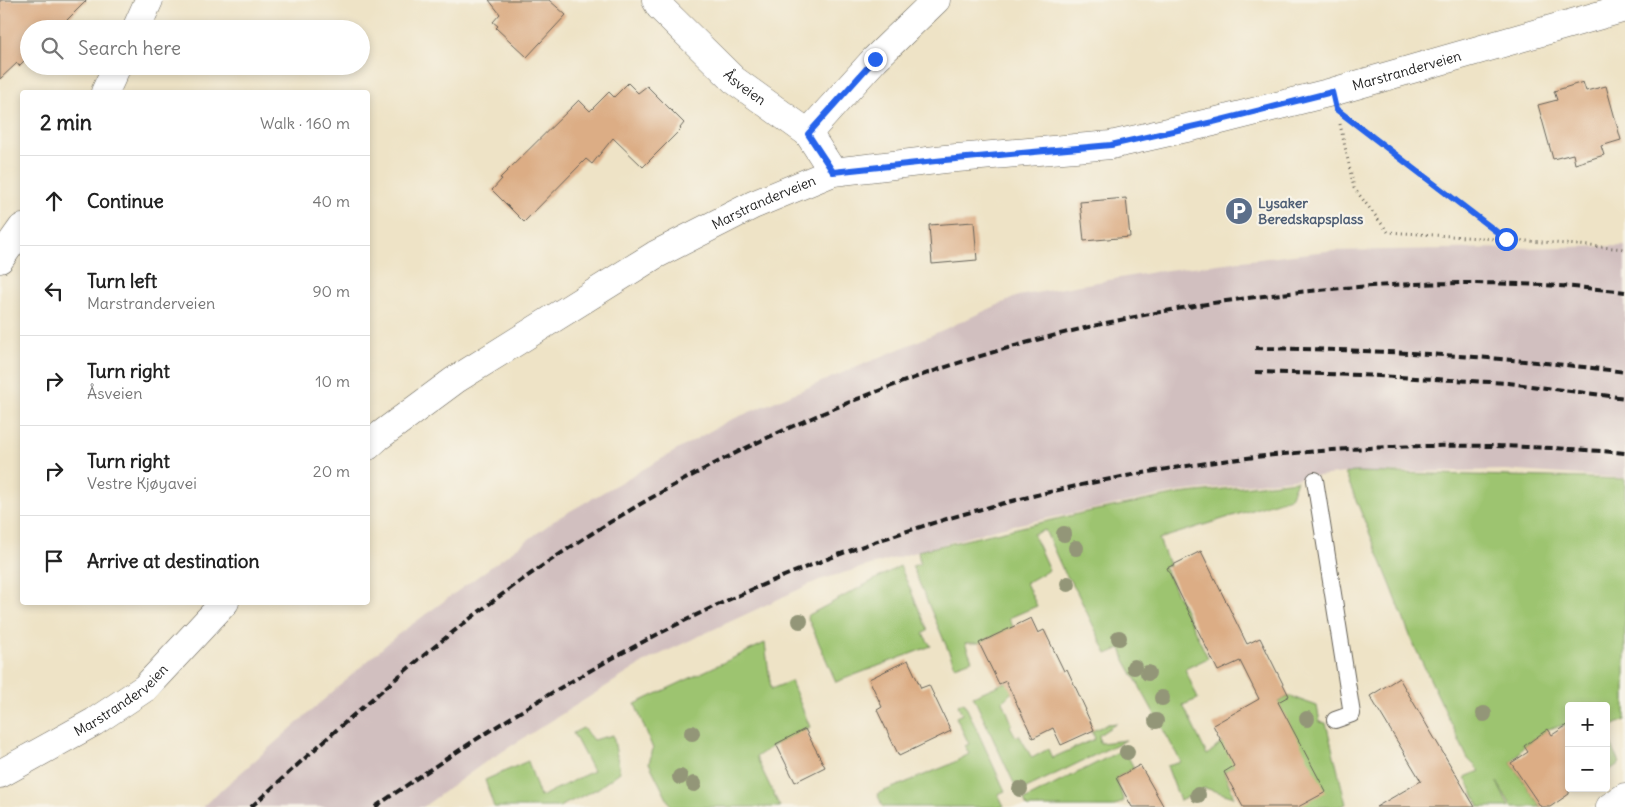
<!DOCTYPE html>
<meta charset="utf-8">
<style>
:root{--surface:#fff;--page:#f6f6f6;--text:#222;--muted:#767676;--line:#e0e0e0}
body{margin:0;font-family:Delius,sans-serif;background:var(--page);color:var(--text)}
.controls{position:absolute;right:15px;bottom:15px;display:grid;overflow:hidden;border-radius:5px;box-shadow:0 2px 8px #0003}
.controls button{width:45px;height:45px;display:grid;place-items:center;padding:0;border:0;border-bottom:1px solid var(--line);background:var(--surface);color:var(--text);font:25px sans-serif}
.stop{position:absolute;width:15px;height:15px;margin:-11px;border:4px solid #2563eb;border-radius:50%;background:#fff}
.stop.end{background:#2563eb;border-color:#fff;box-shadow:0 1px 5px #0008}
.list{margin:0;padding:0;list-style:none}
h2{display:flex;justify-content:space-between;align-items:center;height:65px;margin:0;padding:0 20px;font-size:21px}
h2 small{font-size:16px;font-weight:400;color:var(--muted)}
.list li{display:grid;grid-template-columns:32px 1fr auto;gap:15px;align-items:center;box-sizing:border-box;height:90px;padding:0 20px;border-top:1px solid var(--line)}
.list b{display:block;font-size:19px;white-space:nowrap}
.list p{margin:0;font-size:16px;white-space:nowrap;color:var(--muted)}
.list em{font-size:16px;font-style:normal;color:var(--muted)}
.icon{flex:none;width:28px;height:28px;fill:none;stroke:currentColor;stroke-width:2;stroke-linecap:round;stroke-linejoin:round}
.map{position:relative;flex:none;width:1625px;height:807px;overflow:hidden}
.search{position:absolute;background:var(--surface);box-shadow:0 2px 8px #0003;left:20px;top:20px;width:350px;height:55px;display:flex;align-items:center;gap:12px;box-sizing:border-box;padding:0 18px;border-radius:28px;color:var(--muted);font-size:19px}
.panel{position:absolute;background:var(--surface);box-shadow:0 2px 8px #0003;left:20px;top:90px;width:350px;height:515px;border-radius:5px}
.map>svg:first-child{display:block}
.industrial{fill:#d1bfbf}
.green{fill:#9dc470;stroke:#5c7046}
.building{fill:#dcad85}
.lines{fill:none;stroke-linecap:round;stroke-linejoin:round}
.lane-casing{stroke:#666258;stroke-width:18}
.street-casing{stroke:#666258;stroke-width:29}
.path{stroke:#666258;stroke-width:3;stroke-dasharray:1 4;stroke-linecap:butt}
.lane{stroke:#fff;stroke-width:16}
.street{stroke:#fff;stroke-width:28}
.rail{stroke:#1c1c1c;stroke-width:4;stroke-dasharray:8 4;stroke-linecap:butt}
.tree{fill:#939678}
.route{stroke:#2563eb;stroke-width:6}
.labels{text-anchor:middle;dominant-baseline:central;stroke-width:4.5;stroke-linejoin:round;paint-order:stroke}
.street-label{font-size:14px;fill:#1c1c1c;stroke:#f7f3e8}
.service-label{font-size:14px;font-weight:bold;fill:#4e5e75;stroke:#f7f3e8;text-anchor:start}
</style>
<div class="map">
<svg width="1625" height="807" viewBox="0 0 1625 807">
<rect width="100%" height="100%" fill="#f7f3e8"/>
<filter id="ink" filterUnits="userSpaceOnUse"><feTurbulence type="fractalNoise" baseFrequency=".02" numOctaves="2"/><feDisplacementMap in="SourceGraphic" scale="10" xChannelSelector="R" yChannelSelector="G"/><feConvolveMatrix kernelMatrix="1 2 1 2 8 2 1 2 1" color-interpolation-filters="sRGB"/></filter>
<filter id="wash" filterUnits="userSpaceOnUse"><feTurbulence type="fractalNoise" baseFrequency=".0096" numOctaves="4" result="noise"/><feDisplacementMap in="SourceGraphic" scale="20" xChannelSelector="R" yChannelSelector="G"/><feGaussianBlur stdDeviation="1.12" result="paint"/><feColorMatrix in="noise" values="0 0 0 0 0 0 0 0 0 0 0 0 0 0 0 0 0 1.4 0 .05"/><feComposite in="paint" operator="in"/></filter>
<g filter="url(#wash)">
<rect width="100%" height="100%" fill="#eee3c6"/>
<path class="industrial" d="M1625,246V478L1504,470L1345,473L1178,492L999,528L819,580L648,660L484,763L423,807H202L396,636L558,518L726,422L916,342L1018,296L1160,271L1326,251Z"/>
<path class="green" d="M1356,472L1625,479V720L1606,729V706H1569V724L1548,729L1524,746L1511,763L1541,807H1512L1497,782L1509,807H1477L1479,806L1465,777L1480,771L1468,759L1412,641L1391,586L1345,473Z
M1297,481L1290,498L1159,539L1169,565L1164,567L1208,658L1185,669L1198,699L1183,705L1207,755C1235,731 1258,715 1289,696L1317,706L1320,722L1326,723L1346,804L1338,807H1298L1294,734L1224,772L1234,797L1205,788L1180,801L1167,766L1181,762L1125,660L1121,648L1107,654L1076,590L1063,570L1045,530L1033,534L1049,570L1026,583L1037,606L1009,618L1013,627L979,643H965L972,660L955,666L912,566L920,564L918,551L1082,513L1179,494Z
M900,566L928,630L923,634L931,646L836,682L807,616Z
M765,643L771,689L791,681L810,727L776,744L756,757L780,807H671L649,763L653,749L635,704Z
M1011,680L1022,688L1011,693L1003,701L1012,724L1010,726L1016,737L1019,735L1032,758L1048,749L1052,758L1095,739L1092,731L1108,724L1117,723L1099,735L1100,743L1126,740L1018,792L973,696Z
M964,702L1005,791L998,794L1004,806L1001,807H883L877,794L949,765L969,754L965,746L969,744L956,717L962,714L958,705Z
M583,728L593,740L613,735L620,772L597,789L559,807H494L485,780L528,761L540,797L593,771L573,733Z
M1606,734L1620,763L1607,772L1606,771Z
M1124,749L1134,768L1116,778L1124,801L1113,807H1027L1024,800Z"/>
<g id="blocks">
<path class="building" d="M0,0H87L58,29H29V56L19,66L17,63L0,79Z
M489,0H549L566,15L527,57L496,28L498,26L493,22L500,14Z
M1583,82L1586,91L1606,86L1621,140L1601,146L1604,155L1575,164L1573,154L1553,159L1538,105L1557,100L1554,91Z
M628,83L638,93L647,86L684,123L680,128L681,129L643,167L613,138L592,164L586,159L524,222L492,190L502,179L500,178L579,100L590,111L609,92L614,97Z
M1126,198L1130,237L1084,241L1080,202Z
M974,222L977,260L932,264L929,225Z
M1201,551L1247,644L1260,638L1289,696L1278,702L1326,792L1298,807H1243L1224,772L1234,766L1213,725L1259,699L1240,661L1218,671L1167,568Z
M1031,618L1038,633L1044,630L1064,671L1067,669L1086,710H1085L1094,730L1061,745L1053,728L1033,738L1006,681L999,684L979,643Z
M908,660L921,688L929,685L951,731L899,756L877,710L882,707L869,679Z
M1399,678L1475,807H1376L1421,781L1370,696Z
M1569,724V794L1550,807H1541L1511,763L1528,752L1524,746L1548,729L1552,735Z
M805,729L825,767L795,782L776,744Z
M1140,765L1164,807H1132L1116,778Z"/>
</g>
</g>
<g filter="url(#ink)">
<use href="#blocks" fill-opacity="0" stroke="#666258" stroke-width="1"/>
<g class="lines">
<g class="lane-casing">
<path id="lane" d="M1315,480L1352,714L1335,720"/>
</g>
<g class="street-casing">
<g id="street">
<path id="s1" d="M656,0L660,7L734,80L808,133L833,172"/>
<path d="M136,29L149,0"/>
<path d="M105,92L117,66"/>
<path d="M808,133L875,59L936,0"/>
<path d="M0,259L22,228"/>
<path id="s2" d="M368,446L378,437L455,380L655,255L753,205L833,172L945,159L1111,145L1213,122L1332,92L1625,8"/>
<path id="s3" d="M0,774L94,722L145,688L225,602"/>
<path d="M1610,807L1625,797"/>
</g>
</g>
<path class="path" d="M1351,120L1505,238
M1340,124L1354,188L1388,232L1543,242L1625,249"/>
<use href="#lane" class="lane"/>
<use href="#street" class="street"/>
<path class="rail" d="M1255,348C1379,350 1502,356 1625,372
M1255,372L1360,375L1508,383L1625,398
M251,807C341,725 432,643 532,573C757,417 1018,322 1290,293C1401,281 1514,279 1625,292
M375,807C486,730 602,658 726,601C1006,474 1319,426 1625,453"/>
</g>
<g class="tree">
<circle cx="1064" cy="534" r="8"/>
<circle cx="1076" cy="548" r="8"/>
<circle cx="1068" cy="584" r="8"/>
<circle cx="800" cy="621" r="8"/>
<circle cx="1119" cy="638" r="8"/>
<circle cx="1134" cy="667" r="8"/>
<circle cx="1148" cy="673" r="8"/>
<circle cx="1162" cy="698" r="8"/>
<circle cx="1484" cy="714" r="8"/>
<circle cx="1307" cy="719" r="8"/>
<circle cx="1156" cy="721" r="8"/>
<circle cx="692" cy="733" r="8"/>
<circle cx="1127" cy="752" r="8"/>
<circle cx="680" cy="777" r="8"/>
<circle cx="694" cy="784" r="8"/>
<circle cx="1020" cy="789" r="8"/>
<circle cx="1198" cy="795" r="8"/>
</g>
</g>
<g class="lines" filter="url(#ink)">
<path class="route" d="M875,59L808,134L833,172L945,160L1111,145L1213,122L1332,92L1336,109L1506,239"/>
</g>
<defs>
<g id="parking-disc" transform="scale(1.4375)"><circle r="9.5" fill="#5c6f8a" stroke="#f7f3e8"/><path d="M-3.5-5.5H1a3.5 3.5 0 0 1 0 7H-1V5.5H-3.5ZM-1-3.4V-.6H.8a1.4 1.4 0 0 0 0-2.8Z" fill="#fff"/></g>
</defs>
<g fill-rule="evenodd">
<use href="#parking-disc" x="1239" y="211"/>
</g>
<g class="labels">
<g class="street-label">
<text stroke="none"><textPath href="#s2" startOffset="1126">Marstranderveien</textPath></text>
<text stroke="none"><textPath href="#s1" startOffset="125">Åsveien</textPath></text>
<text stroke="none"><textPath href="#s2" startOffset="466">Marstranderveien</textPath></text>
<text stroke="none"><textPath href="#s3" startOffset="142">Marstranderveien</textPath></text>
</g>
<g class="service-label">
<text x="1258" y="203">Lysaker<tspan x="1258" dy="16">Beredskapsplass</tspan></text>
</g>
</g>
</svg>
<div class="controls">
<button>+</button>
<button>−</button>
</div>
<div class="stop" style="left:1506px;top:239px"></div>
<div class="stop end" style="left:875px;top:59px"></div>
<div class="search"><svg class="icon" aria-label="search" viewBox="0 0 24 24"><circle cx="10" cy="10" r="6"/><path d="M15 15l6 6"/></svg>Search here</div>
<section class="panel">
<h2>2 min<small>Walk · 160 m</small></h2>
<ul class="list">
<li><svg class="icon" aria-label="ahead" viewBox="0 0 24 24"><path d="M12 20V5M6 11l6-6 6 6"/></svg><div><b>Continue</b></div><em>40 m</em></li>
<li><svg class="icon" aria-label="left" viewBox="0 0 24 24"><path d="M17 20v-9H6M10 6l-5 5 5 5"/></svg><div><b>Turn left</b><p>Marstranderveien</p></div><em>90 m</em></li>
<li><svg class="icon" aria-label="right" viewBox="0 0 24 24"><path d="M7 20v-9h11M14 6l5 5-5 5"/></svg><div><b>Turn right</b><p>Åsveien</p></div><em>10 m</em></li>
<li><svg class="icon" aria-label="right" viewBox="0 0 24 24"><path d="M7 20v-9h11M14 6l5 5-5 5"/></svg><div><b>Turn right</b><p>Vestre Kjøyavei</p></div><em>20 m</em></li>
<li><svg class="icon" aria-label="arrive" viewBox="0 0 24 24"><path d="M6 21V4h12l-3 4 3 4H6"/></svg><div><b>Arrive at destination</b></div></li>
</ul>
</section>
</div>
